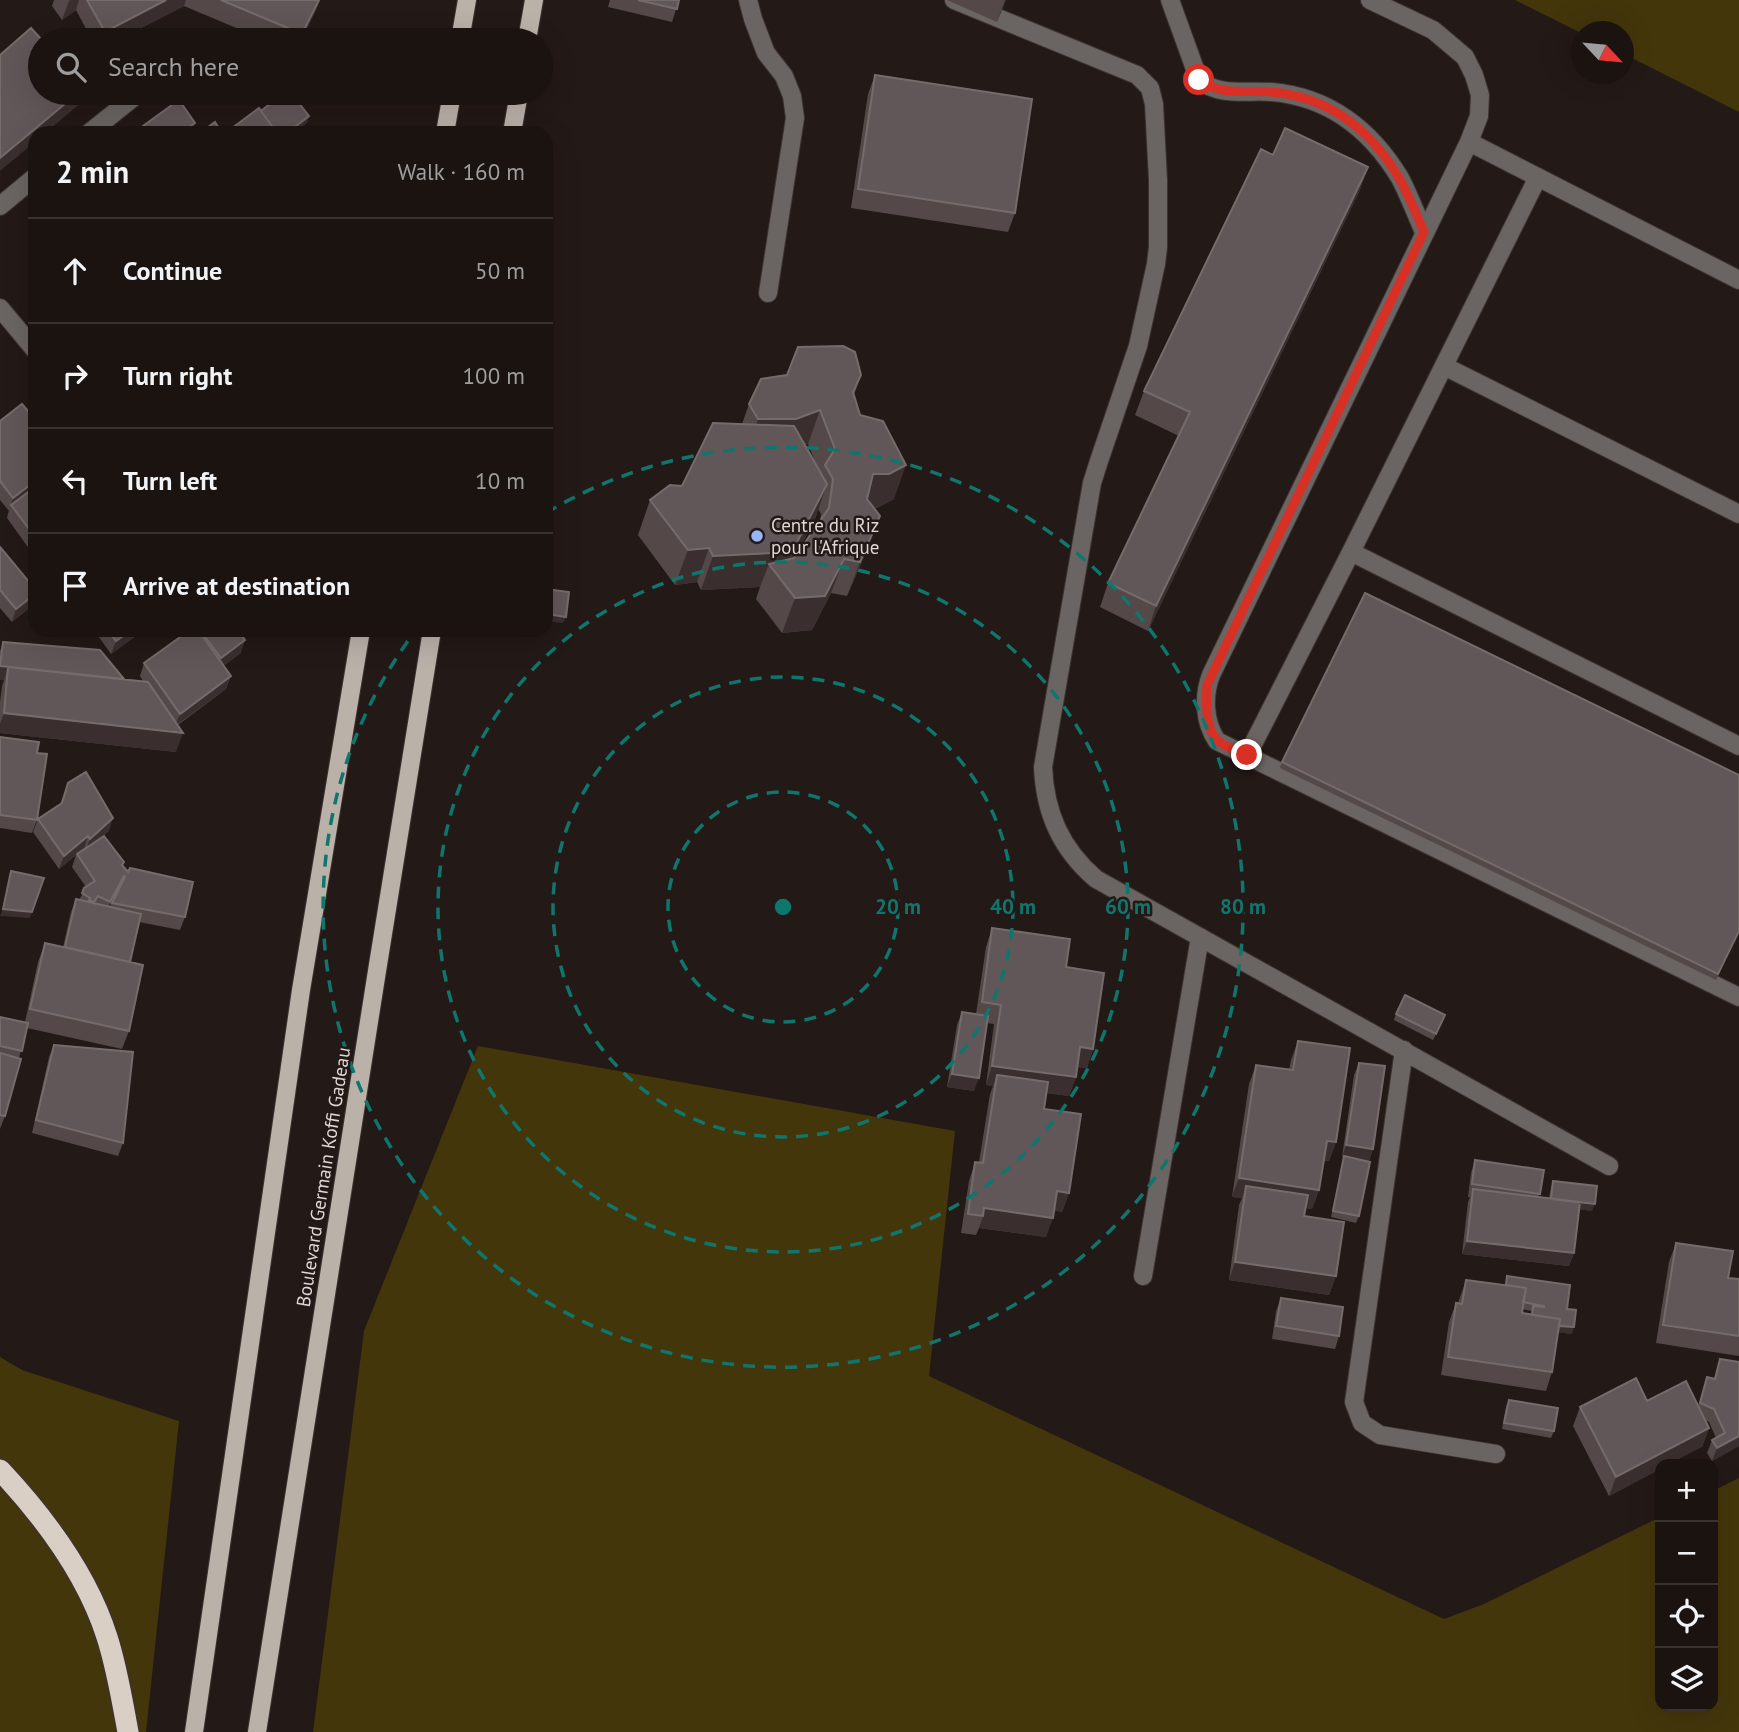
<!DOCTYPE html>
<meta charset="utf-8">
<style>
:root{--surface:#1a1310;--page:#27201e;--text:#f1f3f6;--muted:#9f9e9f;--line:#383230}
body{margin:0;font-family:"PT Sans",sans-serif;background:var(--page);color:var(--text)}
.controls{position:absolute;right:21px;bottom:21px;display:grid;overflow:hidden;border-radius:14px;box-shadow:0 7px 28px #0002}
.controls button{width:63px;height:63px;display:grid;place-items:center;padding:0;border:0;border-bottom:2px solid var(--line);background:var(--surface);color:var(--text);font:35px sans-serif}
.compass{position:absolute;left:1571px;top:21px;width:63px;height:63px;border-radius:50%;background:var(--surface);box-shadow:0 7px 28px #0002;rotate:116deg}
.stop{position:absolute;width:21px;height:21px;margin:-16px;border:5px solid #d93025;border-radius:50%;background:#fff}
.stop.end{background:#d93025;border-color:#fff;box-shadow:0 2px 7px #0008}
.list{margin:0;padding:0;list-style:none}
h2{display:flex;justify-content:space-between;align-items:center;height:91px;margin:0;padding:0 28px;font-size:30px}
h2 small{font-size:23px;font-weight:400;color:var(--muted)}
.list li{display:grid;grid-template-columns:46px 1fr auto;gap:21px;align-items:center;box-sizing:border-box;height:105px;padding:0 28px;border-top:2px solid var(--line)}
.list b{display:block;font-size:26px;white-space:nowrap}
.list em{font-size:23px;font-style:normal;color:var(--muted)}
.icon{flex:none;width:38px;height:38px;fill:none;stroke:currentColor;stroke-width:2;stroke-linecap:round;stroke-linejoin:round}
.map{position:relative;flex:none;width:1739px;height:1732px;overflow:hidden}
.search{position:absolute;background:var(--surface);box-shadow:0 7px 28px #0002;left:28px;top:28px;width:525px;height:77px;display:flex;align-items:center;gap:18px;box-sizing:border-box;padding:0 24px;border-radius:38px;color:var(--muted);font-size:26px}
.panel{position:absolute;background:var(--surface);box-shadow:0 7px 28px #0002;left:28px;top:126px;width:525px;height:511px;border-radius:21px}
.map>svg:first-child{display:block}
.grass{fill:#44360b}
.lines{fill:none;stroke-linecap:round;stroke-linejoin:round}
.minor-casing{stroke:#3d3431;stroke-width:20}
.major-casing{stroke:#3d3431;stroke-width:20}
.highway-casing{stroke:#3d3431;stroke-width:24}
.minor{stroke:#6a6562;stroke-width:18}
.major{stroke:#bab1a9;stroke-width:18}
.highway{stroke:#dacfc5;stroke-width:21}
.wall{fill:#544849;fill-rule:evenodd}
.shaded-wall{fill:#3a2f2e}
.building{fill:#625758;stroke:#766b6b;stroke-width:2}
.route{stroke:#d93025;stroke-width:9}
.ring{fill:none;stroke:#0f766e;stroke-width:3.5;stroke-dasharray:12 9}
.poi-dot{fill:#98b6fd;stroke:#231916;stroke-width:2.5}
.labels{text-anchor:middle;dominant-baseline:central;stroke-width:5;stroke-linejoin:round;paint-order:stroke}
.poi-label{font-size:19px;fill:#dfd7d5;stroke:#231916;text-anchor:start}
.street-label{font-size:19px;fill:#dfd7d5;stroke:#231916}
.centre{fill:#0f766e;stroke:#231916;stroke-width:3.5}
.ring-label{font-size:21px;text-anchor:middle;font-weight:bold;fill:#0f766e;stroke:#231916;stroke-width:5;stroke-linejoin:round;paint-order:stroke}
</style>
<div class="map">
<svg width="1739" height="1732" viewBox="0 0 1739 1732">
<rect width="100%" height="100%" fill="#231916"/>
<path class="grass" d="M1515,0H1739V112L1624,54V32H1582L1581,33Z
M478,1046L955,1131L929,1376L1444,1619L1484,1604L1660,1517V1706H1713V1491L1739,1478V1732H313L364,1331Z
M0,1357L22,1370L179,1421L146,1732H0Z"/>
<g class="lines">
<g class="minor-casing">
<path id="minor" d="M748,0L753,19L766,53L784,76L792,96L795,118L768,293
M954,0L1137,75L1150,88L1154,104L1158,180V247L1156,264L1138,346L1099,461L1092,483L1088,506L1043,767C1045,813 1061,849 1096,879L1609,1166
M1170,0L1199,80C1220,97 1247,90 1272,92C1329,97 1371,130 1400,178C1409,195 1416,214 1424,232
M1370,0L1433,30L1465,57L1474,75L1480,95L1479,116L1469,142L1211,675C1203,696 1204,722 1217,741L1739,997
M89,133L139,93
M1469,142L1739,280
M0,206L35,177
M0,308L35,350
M1444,366L1739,514
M1351,552L1739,746
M1247,756L1351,552L1538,177
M1404,1050L1354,1402L1362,1423L1380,1435L1496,1454
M1143,1276L1200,937"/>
</g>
<g class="major-casing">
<path id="major" d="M460,40L467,0
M527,40L534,0
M445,133L452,93
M512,133L519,93
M194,1732L301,990L361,630
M257,1732L377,971L432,630"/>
</g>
<g class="highway-casing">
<path id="highway" d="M0,1470C45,1518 87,1574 107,1637C117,1668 122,1700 128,1732"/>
</g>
<use href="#minor" class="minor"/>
<use href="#major" class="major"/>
<use href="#highway" class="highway"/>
</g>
<path class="wall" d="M54,0H320L302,40H265L184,6L118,40H92L76,10L62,20L52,6Z
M610,0H679L672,22L608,7Z
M947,0H1006L997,22Z
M875,75L1015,213L1008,232L851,208L868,94Z
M195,123L192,129L187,133L141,132L143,126Z
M1273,155L1368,167L1359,192L1148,631L1100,607L1108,583L1179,436L1135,415L1144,391Z
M861,375L854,395L860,415L894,499L877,508H874L867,550L847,596L831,593L812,630L782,633L756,599L760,587L701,590L697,582L675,585L638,535L650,500L682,486L742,424L749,404ZM808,444L815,462L805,445ZM818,509L821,514L820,522L795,557L815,519Z
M35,416V557L7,518L9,510V511L0,500V421L33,417Z
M0,547L33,605L12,622L0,608Z
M94,630H144L111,654Z
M150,630H164L155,637Z
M187,630H238L241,653L223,666L231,676L226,689L178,725L176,752L0,733V702L2,686L4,680H0V651L3,642L124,679L143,681L140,676L144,663L188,632Z
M0,737L37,753V820L32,833L0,828Z
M1282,762L1739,932L1716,980L1280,768Z
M68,783L109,831L101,837L128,872L185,917L180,930L139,922L130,962L129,1031L122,1049L27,1028L19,1058L4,1054L5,1116L0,1129V1017L25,1022L38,962L45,943L63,947L71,912L76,899L79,900L86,887L72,867L76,855L59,869L33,832L38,819L60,804Z
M992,928L1066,967L1093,1049L1087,1068L1077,1067L1076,1077L1069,1096L1046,1093L1044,1109L1069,1193L1062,1212L1054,1210L1046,1237L979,1228L976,1235L961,1233L969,1181L975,1162H979L990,1094L993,1086L986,1085L994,1024L987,1023L974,1091L947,1087L957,1025L962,1012L976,1014L986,947Z
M1396,1014L1443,1021L1433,1040L1394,1020Z
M1298,1041L1336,1142L1329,1161H1324L1319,1190L1312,1209L1306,1208L1304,1216L1336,1276L1329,1295L1229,1280L1239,1205L1242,1198L1232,1197L1249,1084L1256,1065L1289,1070L1291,1060Z
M54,1045L123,1143L118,1156L32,1133L49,1057Z
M1359,1063L1373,1149L1369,1161L1359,1216L1356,1223L1331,1217L1344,1158L1342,1157L1354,1075Z
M1475,1160L1540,1194L1538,1197L1549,1198L1551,1187L1553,1181L1592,1211L1579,1209L1574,1253L1569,1266L1462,1254L1468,1202L1470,1197H1468L1471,1173Z
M1676,1243L1728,1278L1739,1279V1356L1656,1343L1669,1262Z
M1507,1276L1567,1309L1572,1334L1558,1332L1552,1372L1546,1391L1441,1375L1449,1322L1456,1303H1458L1466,1280L1505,1285ZM1522,1309L1532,1311L1531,1314L1522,1313Z
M1281,1298L1339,1336L1335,1349L1272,1339L1276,1311Z
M1720,1359L1739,1362V1446L1712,1461L1707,1453L1712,1440L1716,1438L1709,1422L1705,1420L1709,1428L1702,1447L1660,1464V1469L1609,1496L1573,1426L1580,1407L1698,1406L1707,1377L1714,1379Z
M1509,1400L1554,1431L1551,1438L1502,1429L1506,1406Z"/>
<path class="shaded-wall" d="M71,0H79L76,10L62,20L69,1Z
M166,0H186L184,6L118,40H102L105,32Z
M319,0H320L318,6L302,40H300Z
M1005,0H1006L997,22Z
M78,93H93L45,133H35V142L0,171V158Z
M309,116L307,123L293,133H287Z
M195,123L192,129L187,133H180Z
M1368,167L1359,192L1148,631L1156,606Z
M820,410L808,444L783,454L746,453L758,419Z
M906,465L894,499L877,508H860L873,474Z
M35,481V491L11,505L9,511L13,498Z
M827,484L815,519L782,582L769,564L760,587L701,590L713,556Z
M880,516L867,550L847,596L860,562Z
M709,548L697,582L675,585L688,550Z
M844,559L831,593L812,630L782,633L795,598Z
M35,594V599L33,605L12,622L16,609Z
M546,614L566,617L563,623L546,621Z
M131,630H144L111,654L116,641Z
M157,630H164L155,637Z
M245,640L241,653L216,671L221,658Z
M0,666L124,679L8,667L4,680H0Z
M231,676L226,689L175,726L180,714Z
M4,713L183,733L176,752L0,733V724Z
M113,818L109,831L85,852L90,839Z
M88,836L84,849L59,869L64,856Z
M124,876L119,889L106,914L110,902Z
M3,909L32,912L30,918L0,916Z
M1080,1047L1093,1049L1087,1068L1073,1066Z
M992,1066L1076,1077L1069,1096L995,1086L997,1075L993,1086L986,1085Z
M952,1074L979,1078L974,1091L947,1087Z
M1327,1141L1336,1142L1329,1161L1320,1160Z
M1346,1145L1373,1149L1369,1161L1342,1157Z
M1239,1178L1319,1190L1312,1209L1244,1199L1246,1186L1242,1198L1232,1197Z
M1057,1191L1069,1193L1062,1212L1050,1210Z
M1551,1199L1595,1204L1592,1211L1549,1205Z
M984,1208L1053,1218L1046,1237L979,1228L983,1216Z
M1467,1241L1574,1253L1569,1266L1462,1254Z
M1235,1262L1336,1276L1329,1295L1229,1280Z
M1532,1323L1574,1327L1572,1334L1529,1329Z
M1709,1428L1702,1447L1669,1464H1660V1469L1609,1496L1616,1477Z
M1739,1436V1446L1712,1461L1717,1448Z"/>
<path class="building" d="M87,0H166L105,32Z
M221,0H319L302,34Z
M638,0H679L677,9Z
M31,28L42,40H40V93H78L0,158V55Z
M55,33L61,40H47Z
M875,75L1032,99L1015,213L858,189Z
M284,93H291L309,116L287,133H277L261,111Z
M179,100L195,123L180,133H148L143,126Z
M259,108L277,133H230L228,131Z
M215,122L222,133H200Z
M1285,128L1368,167L1156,606L1108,583L1190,412L1144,391L1261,149L1273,155Z
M843,346L855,352L861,375L853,392L860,415L883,421L906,465L889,474H873L867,499L880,516L860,562L844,559L825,596L795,598L769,564L794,558L829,508L833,479L825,465L835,449L820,410L796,419H758L749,404L761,379L787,375L798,347Z
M22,404L33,417L35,416V481L13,498L0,481V421Z
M713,423L794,426L827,484L792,552L713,556L709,548L688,550L650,500L670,485L682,486Z
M35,487V537L11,505Z
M0,547L35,589V594L16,609L0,590Z
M546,589L569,592L566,617L546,614Z
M1365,593L1739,775V931L1718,974L1282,762Z
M108,630H131L116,641Z
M190,630H198L231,676L180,714L144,663Z
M200,630H238L245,640L221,658Z
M3,642L100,650L124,679L0,666Z
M8,667L148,682L183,733L4,713Z
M0,737L39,742L37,753L47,754L37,820L0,815Z
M86,772L113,818L90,839L88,836L64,856L38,819L62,803L68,783Z
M104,836L124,862L122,865L128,872L130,868L193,882L185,917L112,903L125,877L124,876L110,902L98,896L94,902L89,900L90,898L82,893L84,888L95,881L77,854Z
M11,871L44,878L32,912L3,909Z
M76,899L141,914L130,962L65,947Z
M992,928L1070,939L1066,967L1104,973L1093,1049L1080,1047L1076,1077L992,1066L1001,1005L982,1002Z
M45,943L143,965L129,1031L30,1009Z
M1405,995L1445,1015L1436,1034L1396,1014Z
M962,1012L988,1016L979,1078L952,1074Z
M0,1017L28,1023L22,1051L0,1046Z
M1298,1041L1350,1048L1336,1142L1327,1141L1319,1190L1239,1178L1256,1065L1293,1070Z
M54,1045L133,1052L123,1143L36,1120Z
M0,1053L21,1059L5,1116L0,1115Z
M1359,1063L1385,1066L1373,1149L1346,1145Z
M997,1075L1048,1082L1044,1109L1081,1114L1069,1193L1057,1191L1053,1218L984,1208L983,1216L968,1214L975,1162L983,1163Z
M1344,1156L1370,1162L1359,1216L1333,1211Z
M1475,1160L1544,1170L1540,1194L1472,1184Z
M1553,1181L1597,1186L1595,1204L1551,1199Z
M1246,1186L1308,1195L1304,1216L1344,1222L1336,1276L1235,1262Z
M1473,1189L1580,1202L1574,1253L1467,1241Z
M1676,1243L1733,1251L1728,1278L1739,1279V1336L1663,1325Z
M1507,1276L1570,1285L1567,1309L1576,1310L1574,1327L1559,1326L1560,1319L1532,1315L1533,1306L1544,1307V1306L1523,1302L1526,1288L1506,1285Z
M1466,1280L1526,1288L1522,1313L1560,1319L1552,1372L1448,1357L1456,1303L1462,1304Z
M1281,1298L1343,1307L1339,1336L1276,1326Z
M1720,1359L1739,1362V1436L1717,1448L1712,1440L1725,1433L1714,1409L1700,1403L1707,1377L1715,1379Z
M1636,1378L1647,1401L1686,1381L1709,1428L1616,1477L1580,1407Z
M1509,1400L1558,1408L1554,1431L1504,1423Z"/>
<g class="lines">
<path class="route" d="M1199,80C1220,96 1247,90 1272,92C1329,97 1371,130 1399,178C1409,195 1416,214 1424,232L1207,685C1206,700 1205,728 1217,740C1224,747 1238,751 1247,755"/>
</g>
<g class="ring">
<circle cx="783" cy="907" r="115"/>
<circle cx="783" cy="907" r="230"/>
<circle cx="783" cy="907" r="345"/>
<path d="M546 513A460 460 0 1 1 416 630"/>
</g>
<circle class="poi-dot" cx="757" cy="536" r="7"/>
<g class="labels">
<g class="poi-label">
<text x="771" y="525">Centre du Riz<tspan x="771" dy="22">pour l'Afrique</tspan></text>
</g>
<g class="street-label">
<text transform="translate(323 1177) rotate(-81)">Boulevard Germain Koffi Gadeau</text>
</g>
</g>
<circle cx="783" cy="907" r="10" class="centre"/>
<g class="ring-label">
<text x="898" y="914">20 m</text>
<text x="1013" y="914">40 m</text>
<text x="1128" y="914">60 m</text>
<text x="1243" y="914">80 m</text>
</g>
</svg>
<div class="controls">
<button>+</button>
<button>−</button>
<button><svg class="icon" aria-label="locate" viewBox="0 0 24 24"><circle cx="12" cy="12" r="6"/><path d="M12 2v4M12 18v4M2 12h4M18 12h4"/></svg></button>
<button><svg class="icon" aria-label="layers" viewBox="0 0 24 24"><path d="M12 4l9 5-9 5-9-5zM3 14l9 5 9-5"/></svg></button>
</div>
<svg class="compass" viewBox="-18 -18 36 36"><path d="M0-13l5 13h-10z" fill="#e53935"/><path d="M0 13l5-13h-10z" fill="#9f9e9f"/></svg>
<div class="stop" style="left:1199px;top:80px"></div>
<div class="stop end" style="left:1247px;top:755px"></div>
<div class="search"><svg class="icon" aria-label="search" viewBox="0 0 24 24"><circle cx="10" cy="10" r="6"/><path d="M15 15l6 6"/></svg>Search here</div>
<section class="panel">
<h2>2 min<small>Walk · 160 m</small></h2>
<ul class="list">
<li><svg class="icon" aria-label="ahead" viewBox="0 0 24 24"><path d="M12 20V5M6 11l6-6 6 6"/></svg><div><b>Continue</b></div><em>50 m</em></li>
<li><svg class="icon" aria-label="right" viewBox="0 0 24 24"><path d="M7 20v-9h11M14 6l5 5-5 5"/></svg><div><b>Turn right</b></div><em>100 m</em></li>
<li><svg class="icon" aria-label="left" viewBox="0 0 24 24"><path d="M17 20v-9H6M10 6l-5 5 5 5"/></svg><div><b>Turn left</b></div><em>10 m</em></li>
<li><svg class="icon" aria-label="arrive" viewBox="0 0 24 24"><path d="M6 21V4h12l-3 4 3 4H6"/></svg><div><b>Arrive at destination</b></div></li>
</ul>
</section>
</div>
